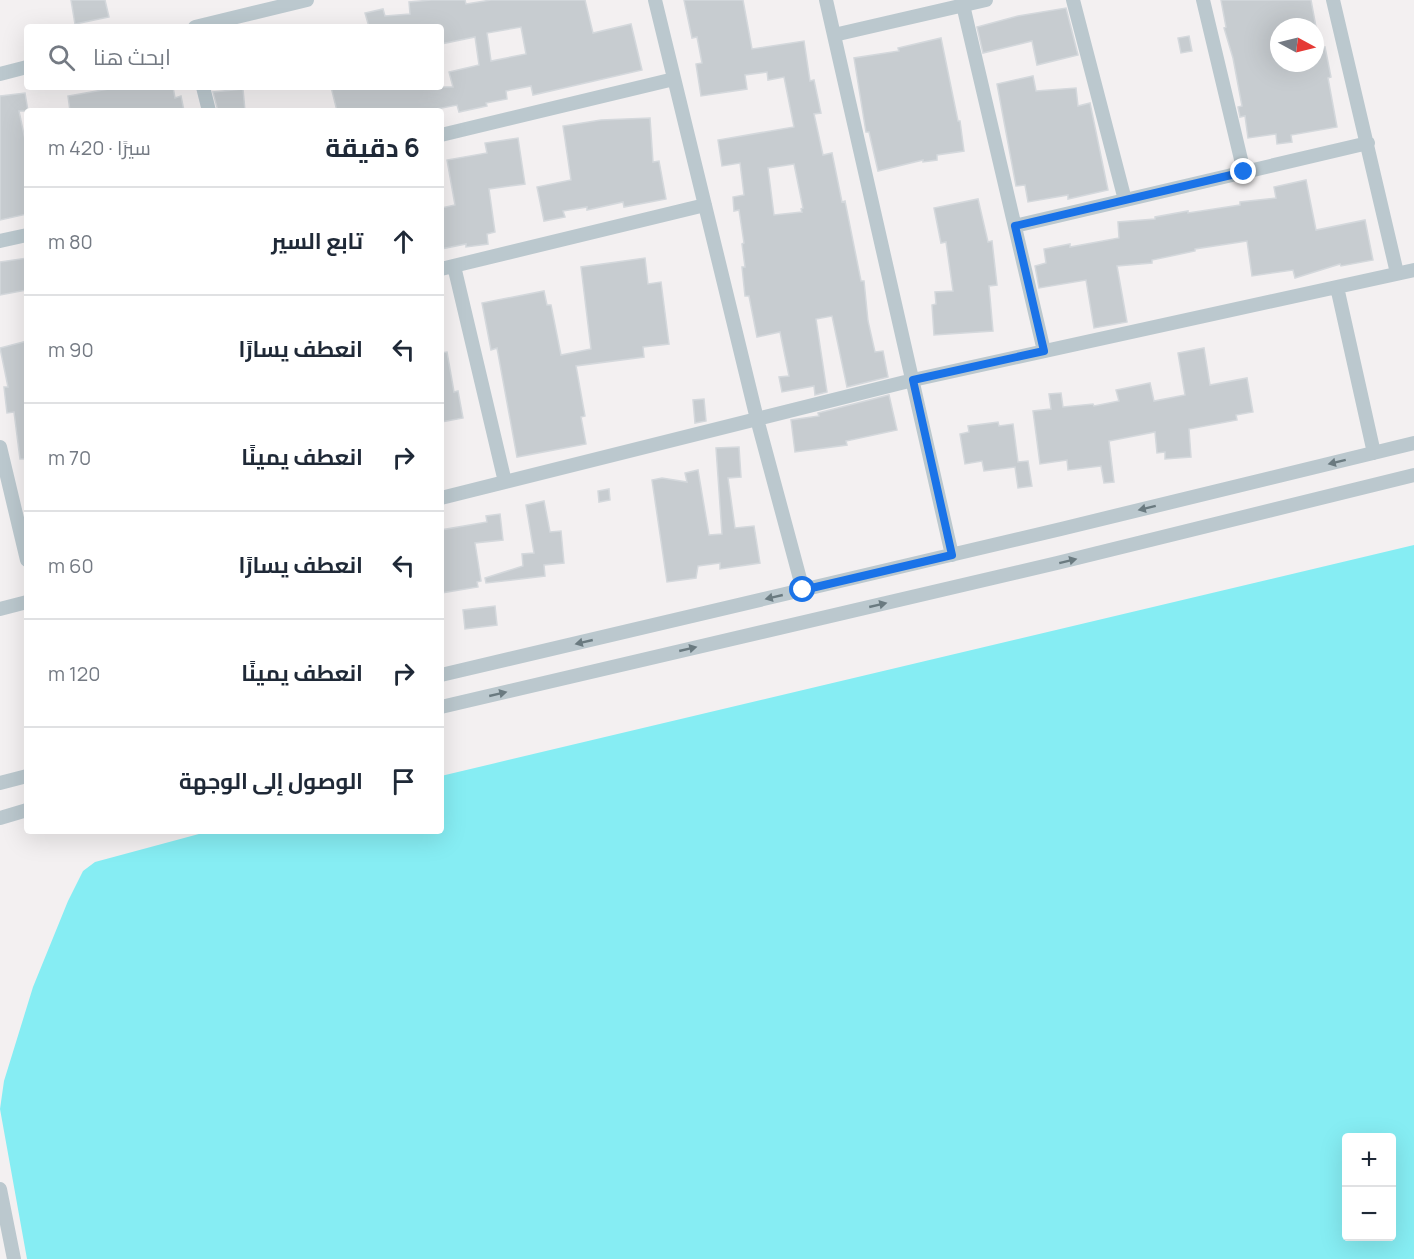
<!DOCTYPE html>
<html lang="ar">
<meta charset="utf-8">
<style>
:root{--surface:#fff;--page:#f2f2f3;--text:#1f2937;--muted:#747a83;--line:#e0e1e3}
body{margin:0;font-family:Manrope,Cairo,sans-serif;background:var(--page);color:var(--text);direction:rtl}
.controls{position:absolute;right:18px;bottom:18px;display:grid;overflow:hidden;border-radius:6px;box-shadow:0 6px 24px #0002}
.controls button{width:54px;height:54px;display:grid;place-items:center;padding:0;border:0;border-bottom:2px solid var(--line);background:var(--surface);color:var(--text);font:30px sans-serif}
.compass{position:absolute;left:1270px;top:18px;width:54px;height:54px;border-radius:50%;background:var(--surface);box-shadow:0 6px 24px #0002;rotate:97deg}
.stop{position:absolute;width:18px;height:18px;margin:-14px;border:4px solid #1a73e8;border-radius:50%;background:#fff}
.stop.end{background:#1a73e8;border-color:#fff;box-shadow:0 2px 6px #0008}
.list{margin:0;padding:0;list-style:none}
h2{display:flex;justify-content:space-between;align-items:center;height:78px;margin:0;padding:0 24px;font-size:26px}
h2 small{font-size:20px;font-weight:400;color:var(--muted)}
.list li{display:grid;grid-template-columns:39px 1fr auto;gap:18px;align-items:center;box-sizing:border-box;height:108px;padding:0 24px;border-top:2px solid var(--line)}
.list b{display:block;font-size:22px;white-space:nowrap}
.list em{font-size:20px;font-style:normal;color:var(--muted)}
.icon{flex:none;width:33px;height:33px;fill:none;stroke:currentColor;stroke-width:2;stroke-linecap:round;stroke-linejoin:round}
.map{position:relative;flex:none;width:1414px;height:1259px;overflow:hidden;direction:ltr}
.search{position:absolute;background:var(--surface);box-shadow:0 6px 24px #0002;left:24px;top:24px;width:420px;height:66px;display:flex;align-items:center;gap:15px;box-sizing:border-box;padding:0 21px;border-radius:6px;color:var(--muted);font-size:22px}
.panel{position:absolute;background:var(--surface);box-shadow:0 6px 24px #0002;left:24px;top:108px;width:420px;height:726px;border-radius:6px;direction:rtl}
.map>svg:first-child{display:block}
.water{fill:#86edf3;fill-rule:evenodd}
.building{fill:#c7ccd0;stroke:#d4d8dc;stroke-width:1.5;fill-rule:evenodd}
.lines{fill:none;stroke-linecap:round;stroke-linejoin:round}
.minor{stroke:#bbc8ce;stroke-width:14}
.oneway{fill:#6a7a80}
.route{stroke:#1a73e8;stroke-width:8}
</style>
<div class="map">
<svg width="1414" height="1259" viewBox="0 0 1414 1259">
<rect width="100%" height="100%" fill="#f3f0f1"/>
<path class="water" d="M1414,545V1259H27L0,1109L4,1081L33,987L68,901L83,871L95,862L210,831H441V776ZM1346,1138H1392V1236H1346Z"/>
<path class="building" d="M71,0H105L109,17L75,24Z
M431,0H465L466,4L491,0H585L593,33L631,24L642,70L533,95L531,86L506,91L507,99L486,103L487,106L459,112L457,105L426,111H337L331,87H453L449,72L479,65L475,37L441,44V27H369L365,13L383,9L385,16L410,14L409,2ZM521,27L526,54L491,61L487,33Z
M684,0H743L752,49L804,41L810,81L814,80L821,113L814,114L823,155L832,153L842,202L845,201L861,281H864L868,321L875,352L883,351L888,377L847,387L832,316L816,319L827,392L815,395L814,386L782,392L779,377L789,376L780,332L757,337L749,296H745L742,267H745L742,244L744,243L739,210L734,211L733,197L744,195L740,163L722,166L718,140L794,127L784,77L768,80L767,72L745,75L747,89L701,96L696,64L702,63L697,37L692,38ZM794,164L803,208L801,209L802,212L774,215L768,168Z
M1221,0H1311L1316,27H1279V63H1315V50L1325,47L1331,77L1328,78L1337,127L1291,135L1292,142L1277,144L1276,134L1248,138L1245,116L1240,117L1238,107L1242,106L1233,58L1224,28L1226,27Z
M1066,8L1078,55L1037,65L1032,41L983,53L977,27L1018,16Z
M1189,36L1192,51L1181,53L1178,38Z
M941,38L958,121H960L964,151L937,155V160L923,162V160L878,171L869,132H866L854,58L899,51L898,48Z
M1033,76L1036,91L1076,88L1078,106L1090,103L1108,190L1068,199V195L1028,202L1025,185L1016,186L997,84Z
M108,87H173L175,98L181,96L184,111H70L68,96L108,89Z
M243,89L245,111H218L213,92Z
M25,93L28,111H19L27,149V214L0,220V96Z
M650,118L653,162L659,161L666,199L624,207L623,202L587,210V207L563,211L565,217L544,221L537,187L571,180L563,126L601,120Z
M518,138L525,184L489,189L495,232L487,234L488,244L466,247V244L441,249V208L455,205L447,160L487,153L485,143Z
M1306,180L1316,230L1365,220L1373,260L1341,266L1340,264L1295,278L1293,270L1252,276L1247,241L1195,249V251L1152,260V263L1117,266L1127,322L1094,328L1086,280L1039,288L1035,266L1046,263L1044,249L1070,244V247L1119,238L1118,222L1155,219V217L1188,211V213L1240,205V202L1276,198L1274,187Z
M978,199L988,242L992,241L997,285L989,286L993,331L934,335L932,305L936,304L935,292L953,291L946,242L941,243L934,208Z
M27,258V290L0,295V262Z
M645,258L648,284L661,282L669,344L643,347L644,357L576,366L585,416L581,417L586,444L517,457L497,348L491,350L482,303L544,291L547,305H551L561,355L591,349L581,267Z
M27,341V459H20L14,412L7,413L4,387H8L0,348Z
M1204,348L1210,385L1247,378L1253,412L1236,415L1237,420L1189,429L1191,457L1165,459V452L1157,453L1155,432L1109,441L1114,482L1104,483L1101,466L1068,470L1067,460L1040,464L1033,411L1051,409L1049,394L1061,393L1063,407L1093,404L1094,406L1119,401L1116,390L1150,383L1154,401L1185,395L1178,353Z
M447,352L454,392L458,391L463,418L441,422V353Z
M889,395L897,430L846,441L847,445L795,452L791,420L819,416L818,413Z
M704,399L706,421L695,423L693,400Z
M998,422L999,426L1013,424L1018,462L1028,461L1032,486L1018,488L1015,467L984,471L982,461L965,464L960,434L969,432L968,426Z
M739,447L741,477L728,478L735,528L754,526L760,563L720,569V563L698,566L696,578L667,582L652,480L662,478L687,482L685,473L698,470L709,535L722,534L716,448Z
M609,489L610,500L599,502L598,491Z
M544,501L550,532L561,531L564,563L544,565L545,576L486,583L485,578L523,566L522,554L534,553L526,505Z
M500,514L503,540L475,543L481,581L477,582L478,587L441,593V530L487,522L486,516Z
M495,606L497,625L465,629L463,610Z"/>
<g class="lines">
<path class="minor" d="M655,0L757,419L803,590
M826,0L952,555
M1073,0L1125,200
M1203,0L1244,172
M1333,0L1397,273
M963,5L1044,351
M195,27L307,0
M834,35L986,0
M0,74L27,67
M203,87L209,111
M441,135L674,79
M1015,226L1368,143
M0,241L27,235
M454,266L505,482
M441,269L705,205
M1337,287L1374,453
M0,447L27,560
M441,498L913,380L1414,270
M0,609L27,602
M441,675L1061,529L1414,443
M441,707L1057,563L1414,475
M0,783L27,776
M0,818L27,810
M0,1189L14,1259"/>
</g>
<defs><path id="oneway-solid" d="M-6-.8H1V-3.2L6.5 0L1 3.2V.8H-6Z" transform="scale(1.5)"/></defs>
<g class="oneway">
<use href="#oneway-solid" transform="translate(1337 462) rotate(166)"/>
<use href="#oneway-solid" transform="translate(1147 508) rotate(166)"/>
<use href="#oneway-solid" transform="translate(1068 561) rotate(-14)"/>
<use href="#oneway-solid" transform="translate(774 597) rotate(167)"/>
<use href="#oneway-solid" transform="translate(878 605) rotate(-13)"/>
<use href="#oneway-solid" transform="translate(584 642) rotate(167)"/>
<use href="#oneway-solid" transform="translate(688 649) rotate(-13)"/>
<use href="#oneway-solid" transform="translate(498 694) rotate(-13)"/>
</g>
<g class="lines">
<path class="route" d="M803,590L952,555L913,380L1044,351L1015,226L1244,172"/>
</g>
</svg>
<div class="controls">
<button>+</button>
<button>−</button>
</div>
<svg class="compass" viewBox="-18 -18 36 36"><path d="M0-13l5 13h-10z" fill="#e53935"/><path d="M0 13l5-13h-10z" fill="#747a83"/></svg>
<div class="stop" style="left:803px;top:590px"></div>
<div class="stop end" style="left:1244px;top:172px"></div>
<div class="search"><svg class="icon" aria-label="search" viewBox="0 0 24 24"><circle cx="10" cy="10" r="6"/><path d="M15 15l6 6"/></svg>ابحث هنا</div>
<section class="panel">
<h2>6 دقيقة<small>سيرًا · 420 m</small></h2>
<ul class="list">
<li><svg class="icon" aria-label="ahead" viewBox="0 0 24 24"><path d="M12 20V5M6 11l6-6 6 6"/></svg><div><b>تابع السير</b></div><em>80 m</em></li>
<li><svg class="icon" aria-label="left" viewBox="0 0 24 24"><path d="M17 20v-9H6M10 6l-5 5 5 5"/></svg><div><b>انعطف يسارًا</b></div><em>90 m</em></li>
<li><svg class="icon" aria-label="right" viewBox="0 0 24 24"><path d="M7 20v-9h11M14 6l5 5-5 5"/></svg><div><b>انعطف يمينًا</b></div><em>70 m</em></li>
<li><svg class="icon" aria-label="left" viewBox="0 0 24 24"><path d="M17 20v-9H6M10 6l-5 5 5 5"/></svg><div><b>انعطف يسارًا</b></div><em>60 m</em></li>
<li><svg class="icon" aria-label="right" viewBox="0 0 24 24"><path d="M7 20v-9h11M14 6l5 5-5 5"/></svg><div><b>انعطف يمينًا</b></div><em>120 m</em></li>
<li><svg class="icon" aria-label="arrive" viewBox="0 0 24 24"><path d="M6 21V4h12l-3 4 3 4H6"/></svg><div><b>الوصول إلى الوجهة</b></div></li>
</ul>
</section>
</div>
